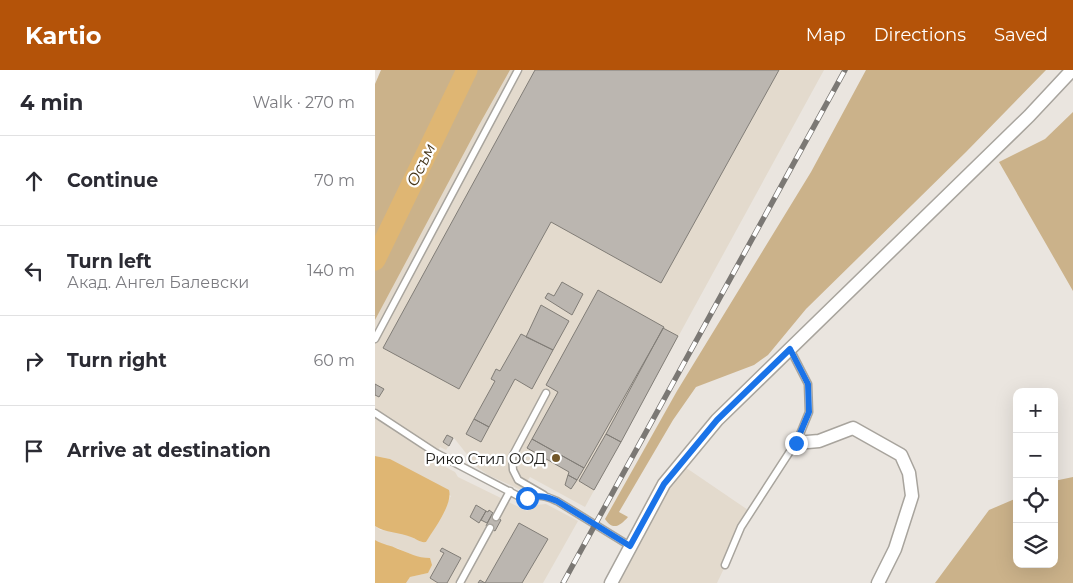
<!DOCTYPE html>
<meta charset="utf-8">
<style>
:root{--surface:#fff;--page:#f2f2f3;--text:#2b2b33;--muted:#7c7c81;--line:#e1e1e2;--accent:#b45309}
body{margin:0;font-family:Montserrat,sans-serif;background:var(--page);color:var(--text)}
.controls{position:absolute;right:15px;bottom:15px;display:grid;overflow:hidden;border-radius:10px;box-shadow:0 5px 20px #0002}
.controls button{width:45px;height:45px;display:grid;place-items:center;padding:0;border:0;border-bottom:1px solid var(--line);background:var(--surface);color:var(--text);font:25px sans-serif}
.stop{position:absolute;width:15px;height:15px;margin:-11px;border:4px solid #1a73e8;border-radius:50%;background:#fff}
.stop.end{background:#1a73e8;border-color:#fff;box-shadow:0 1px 5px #0008}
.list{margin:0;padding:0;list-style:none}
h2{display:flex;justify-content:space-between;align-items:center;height:65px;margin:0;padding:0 20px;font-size:21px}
h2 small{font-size:16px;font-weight:400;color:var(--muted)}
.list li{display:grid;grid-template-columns:32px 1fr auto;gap:15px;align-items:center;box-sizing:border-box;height:90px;padding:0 20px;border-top:1px solid var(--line)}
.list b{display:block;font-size:19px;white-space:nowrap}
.list p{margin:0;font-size:16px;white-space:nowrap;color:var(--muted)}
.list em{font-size:16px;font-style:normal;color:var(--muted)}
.icon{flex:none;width:28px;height:28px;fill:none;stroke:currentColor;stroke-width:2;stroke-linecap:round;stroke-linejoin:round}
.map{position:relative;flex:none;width:698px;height:513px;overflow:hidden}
header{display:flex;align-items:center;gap:30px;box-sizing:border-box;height:70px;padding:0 25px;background:var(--accent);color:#fff}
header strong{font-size:24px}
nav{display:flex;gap:28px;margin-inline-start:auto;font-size:18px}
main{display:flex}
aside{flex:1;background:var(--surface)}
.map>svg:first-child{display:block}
.built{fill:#e3dacd}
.green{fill:#cbb28a}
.water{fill:#dfb673}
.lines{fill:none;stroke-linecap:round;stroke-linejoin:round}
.river{stroke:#dfb673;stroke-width:21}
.building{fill:#bbb6b0;stroke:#817d77}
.lane-casing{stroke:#a8a49d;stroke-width:9}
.street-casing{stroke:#a8a49d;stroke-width:15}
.lane{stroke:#fff;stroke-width:6}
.street{stroke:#fff;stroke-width:12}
.rail-casing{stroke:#7b7874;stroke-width:5.5}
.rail{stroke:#fff;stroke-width:4;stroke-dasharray:11;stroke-linecap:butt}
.route{stroke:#1a73e8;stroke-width:6}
.poi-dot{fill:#73582a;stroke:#fff;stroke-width:2}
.labels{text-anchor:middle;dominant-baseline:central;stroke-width:4.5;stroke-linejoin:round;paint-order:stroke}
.poi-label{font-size:15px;fill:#21201d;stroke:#fff;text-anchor:end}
.water-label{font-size:16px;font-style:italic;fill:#443316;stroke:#fff}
</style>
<header>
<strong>Kartio</strong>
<nav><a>Map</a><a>Directions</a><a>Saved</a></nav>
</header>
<main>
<aside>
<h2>4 min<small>Walk · 270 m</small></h2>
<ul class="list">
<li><svg class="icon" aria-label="ahead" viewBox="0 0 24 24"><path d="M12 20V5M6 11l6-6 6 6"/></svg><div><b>Continue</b></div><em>70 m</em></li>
<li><svg class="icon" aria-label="left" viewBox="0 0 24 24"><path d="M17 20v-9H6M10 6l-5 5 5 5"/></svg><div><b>Turn left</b><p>Акад. Ангел Балевски</p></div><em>140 m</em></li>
<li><svg class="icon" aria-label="right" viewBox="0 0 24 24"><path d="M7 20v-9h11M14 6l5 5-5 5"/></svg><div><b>Turn right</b></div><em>60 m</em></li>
<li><svg class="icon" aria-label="arrive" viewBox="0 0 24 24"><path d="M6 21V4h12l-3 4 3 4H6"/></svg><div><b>Arrive at destination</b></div></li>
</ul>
</aside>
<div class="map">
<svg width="698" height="513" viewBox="0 0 698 513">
<rect width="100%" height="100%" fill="#eae5df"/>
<path class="built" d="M131,0H449L210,437L155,407L146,420L113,405L102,397L79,368L71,380L65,377L57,390L80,402L83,407L152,441L161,435L171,434L203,451L168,513H31L35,507L53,503L44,488L22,478L9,476L0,470V456L5,460L19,461L35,466L46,472H51L76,426L15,389L0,386V246Z
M307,395L376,442L342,513H239Z"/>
<path class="green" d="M6,0H135L104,55L0,250V14Z
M491,0H671L591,82L431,239L393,285L379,295L321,317L298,350L244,442L253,447C245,456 238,461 230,449L302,321L436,102Z
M698,42V221L624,92L670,69Z
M698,407V513H560L614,440L642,428V494H679V411Z"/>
<path class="water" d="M0,386L15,389L74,420C78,434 59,459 51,472C45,473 42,469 36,467C25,462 10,463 0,456Z
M0,470C9,475 15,475 23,479C34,483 42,488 55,488L57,495L53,503L35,507L31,513H0Z"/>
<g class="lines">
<path class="river" d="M0,190L92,0"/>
</g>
<path class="building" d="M160,0H404L286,213L176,152L84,319L8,278Z
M187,212L208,224L197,245L170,228L173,223L179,226Z
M223,220L289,257L209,398L157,369L183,322L171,315Z
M166,235L194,251L178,280L151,267Z
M288,258L303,266L246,372L231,364Z
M146,264L178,280L157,319L140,309L114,357L99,349L120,311L116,309L121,299L125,301Z
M0,314L9,319L4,327L0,325Z
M99,349L114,357L106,372L91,364Z
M231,364L246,372L219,420L204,411Z
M72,365L78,368L74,376L68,372Z
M157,369L209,398L202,410L193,405L194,402L152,378Z
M193,405L202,410L196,419L190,415Z
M101,435L111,441L104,453L95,447Z
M114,440L118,443L112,453L106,450L111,441L113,442Z
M117,444L126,450L120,461L111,456Z
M144,453L173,469L147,513H103L105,510L110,513Z
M67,478L86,488L72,513H63L55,508L69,483L65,481Z"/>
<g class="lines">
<g class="lane-casing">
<path id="lane" d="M0,269L143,0
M0,343L61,383L145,427C151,428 155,426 161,426C169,425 175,428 182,431L255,476
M169,425L143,410L138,400L137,387L171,323
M121,447L135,421
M350,495L366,457L423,369L434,342L433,314L415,279
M85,513L115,458"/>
</g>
<g class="street-casing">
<path id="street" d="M421,373L444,371L478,358L526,385L534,403L537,426L520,479L503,513
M236,513L289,414L342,350L654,46L697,0"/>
</g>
<use href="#lane" class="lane"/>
<use href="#street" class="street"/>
<g class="rail-casing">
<path id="rail" d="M188,513L470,0"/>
</g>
<use href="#rail" class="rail"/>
</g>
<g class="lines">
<path class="route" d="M152,428C163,425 171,426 182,431L255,476L289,414L342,350L415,279L433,314L434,342L421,373"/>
</g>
<circle class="poi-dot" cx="181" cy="388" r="5"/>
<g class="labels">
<g class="poi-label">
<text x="171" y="388">Рико Стил ООД</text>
</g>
<g class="water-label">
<text transform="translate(46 95) rotate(-64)">Осъм</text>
</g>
</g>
</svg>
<div class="controls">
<button>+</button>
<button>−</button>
<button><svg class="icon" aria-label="locate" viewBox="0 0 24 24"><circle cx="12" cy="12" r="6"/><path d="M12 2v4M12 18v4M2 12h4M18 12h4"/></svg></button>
<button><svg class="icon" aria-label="layers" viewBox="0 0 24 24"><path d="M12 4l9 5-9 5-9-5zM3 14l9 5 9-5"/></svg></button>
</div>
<div class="stop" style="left:152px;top:428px"></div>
<div class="stop end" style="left:421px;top:373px"></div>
</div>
</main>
